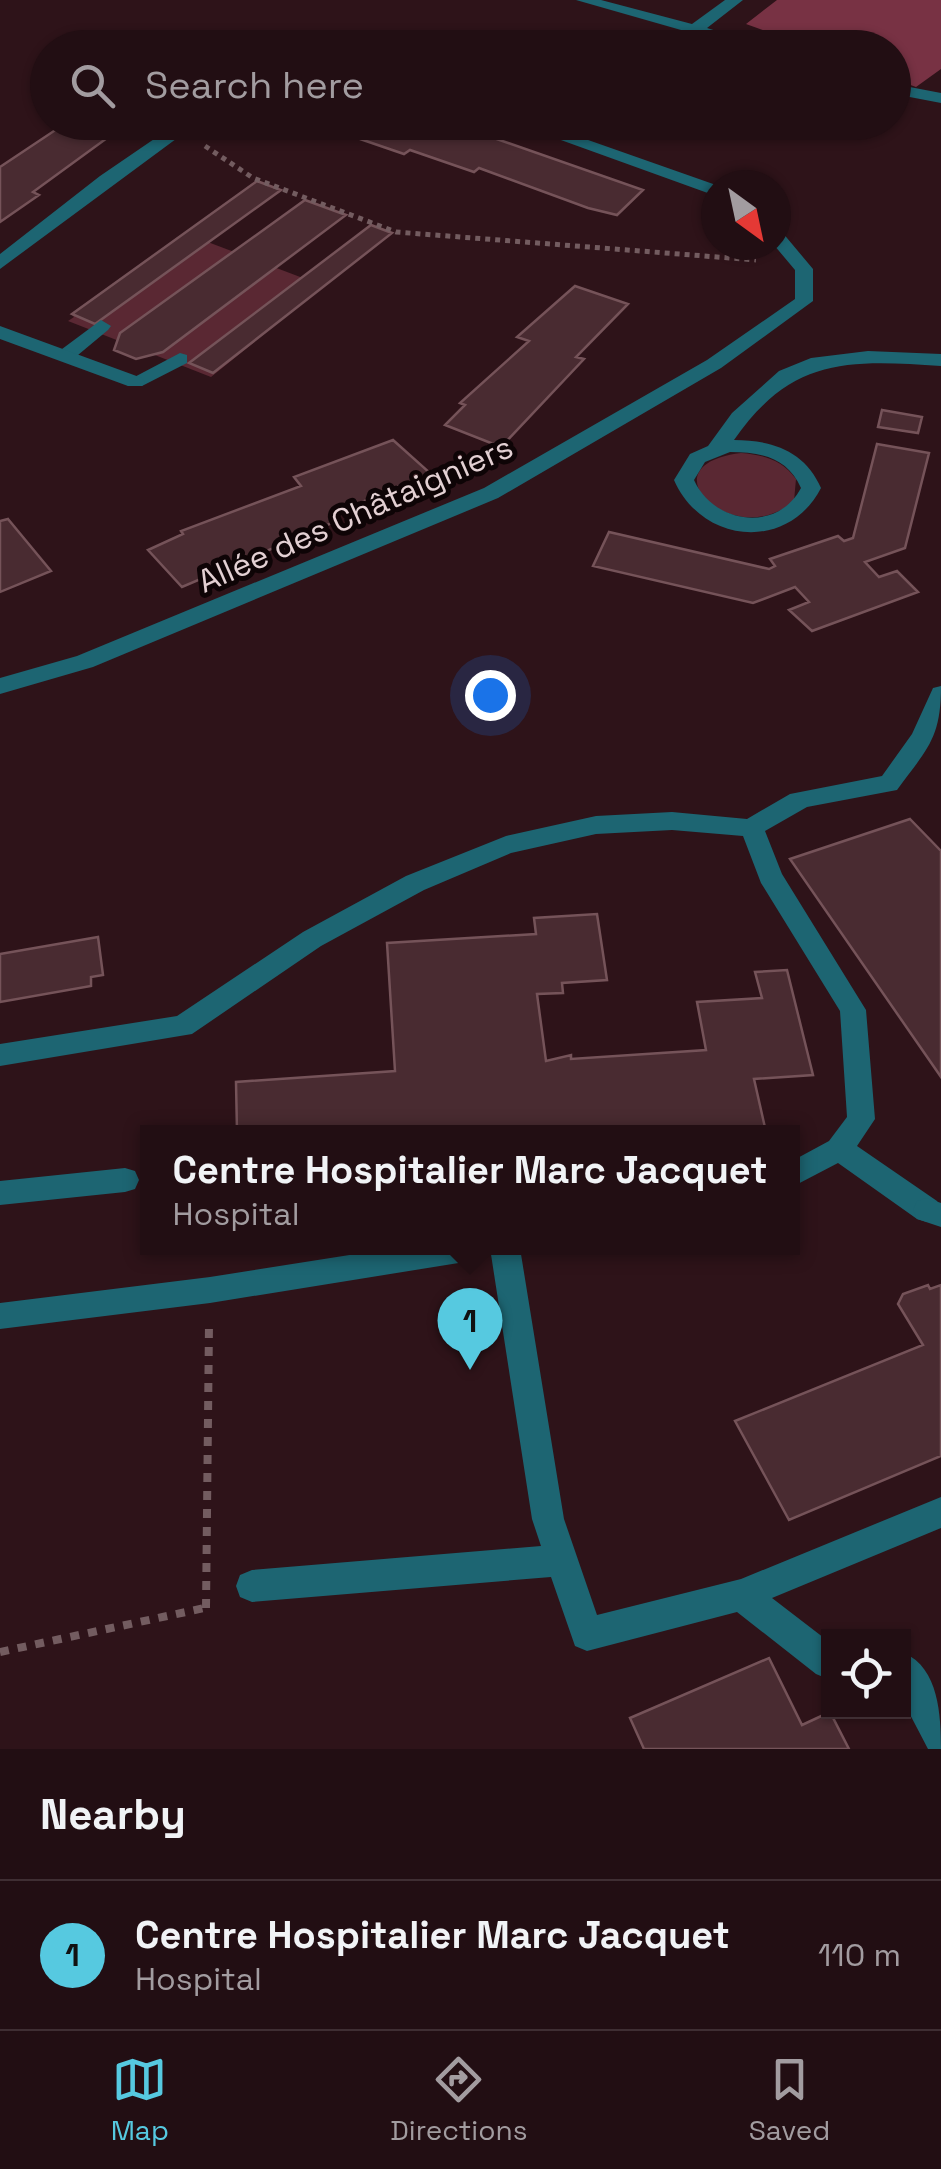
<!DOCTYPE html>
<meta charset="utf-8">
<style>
:root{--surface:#220e13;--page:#2e1c21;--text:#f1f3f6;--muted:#a29ca0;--line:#3f2e33;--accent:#56c9e0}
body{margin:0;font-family:"Space Grotesk",sans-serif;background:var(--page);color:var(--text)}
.controls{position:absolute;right:30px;bottom:30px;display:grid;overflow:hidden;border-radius:0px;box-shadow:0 2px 8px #0004}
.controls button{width:90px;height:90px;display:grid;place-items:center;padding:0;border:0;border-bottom:2px solid var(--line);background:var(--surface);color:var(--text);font:50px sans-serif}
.compass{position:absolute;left:701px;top:170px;width:90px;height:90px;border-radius:50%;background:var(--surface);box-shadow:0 2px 8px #0004;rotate:147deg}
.you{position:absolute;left:490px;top:695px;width:35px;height:35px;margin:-25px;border:8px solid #fff;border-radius:50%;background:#1a73e8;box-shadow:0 0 0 15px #1a73e833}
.badge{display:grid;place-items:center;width:65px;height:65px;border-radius:50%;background:var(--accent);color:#111;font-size:32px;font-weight:700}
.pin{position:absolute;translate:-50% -82px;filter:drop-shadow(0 2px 5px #0008)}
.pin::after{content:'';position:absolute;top:52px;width:35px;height:30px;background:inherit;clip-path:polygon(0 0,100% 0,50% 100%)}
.popup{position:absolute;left:140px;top:1125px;width:660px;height:130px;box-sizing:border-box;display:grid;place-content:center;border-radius:0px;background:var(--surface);filter:drop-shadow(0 2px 8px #0005);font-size:32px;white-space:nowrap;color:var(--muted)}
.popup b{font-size:38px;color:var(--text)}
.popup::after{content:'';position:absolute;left:50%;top:100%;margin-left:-20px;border:20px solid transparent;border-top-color:var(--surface)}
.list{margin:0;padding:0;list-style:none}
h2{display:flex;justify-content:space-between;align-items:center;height:130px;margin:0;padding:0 40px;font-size:42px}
h2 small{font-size:32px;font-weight:400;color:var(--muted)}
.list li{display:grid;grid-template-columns:65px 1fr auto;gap:30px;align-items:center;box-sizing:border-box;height:150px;padding:0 40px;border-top:2px solid var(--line)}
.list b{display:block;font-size:38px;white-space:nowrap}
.list p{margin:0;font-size:32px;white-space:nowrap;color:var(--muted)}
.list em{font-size:32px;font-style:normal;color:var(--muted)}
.icon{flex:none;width:55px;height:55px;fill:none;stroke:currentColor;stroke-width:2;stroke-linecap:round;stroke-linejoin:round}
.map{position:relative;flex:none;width:941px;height:1749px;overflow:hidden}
.search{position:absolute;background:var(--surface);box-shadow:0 2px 8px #0004;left:30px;right:30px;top:30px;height:110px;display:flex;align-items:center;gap:25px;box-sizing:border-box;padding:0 35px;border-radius:55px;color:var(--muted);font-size:38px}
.sheet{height:280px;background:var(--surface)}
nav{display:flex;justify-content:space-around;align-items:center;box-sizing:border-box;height:140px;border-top:2px solid var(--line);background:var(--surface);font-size:28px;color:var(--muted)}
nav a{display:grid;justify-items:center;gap:5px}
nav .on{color:var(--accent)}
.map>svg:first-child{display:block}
.green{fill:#5a2833}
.forest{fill:#783244}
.building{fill:#492b31;stroke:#755359;stroke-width:2.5}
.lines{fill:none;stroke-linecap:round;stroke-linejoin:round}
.path-far1{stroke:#735c60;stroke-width:5;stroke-dasharray:5 5;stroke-linecap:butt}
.path{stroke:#735c60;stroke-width:8;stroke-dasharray:9 9;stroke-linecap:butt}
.service{fill:#1d6572;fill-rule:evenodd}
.minor{fill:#1d6572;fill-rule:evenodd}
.labels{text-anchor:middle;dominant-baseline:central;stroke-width:10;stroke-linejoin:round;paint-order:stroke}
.street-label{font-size:32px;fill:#e3d0d3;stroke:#0e0406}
</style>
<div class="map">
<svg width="941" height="1749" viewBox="0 0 941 1749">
<rect width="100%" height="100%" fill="#2e1319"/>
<path class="green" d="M184,233L324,286L211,377L68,321L74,317L72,315Z
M741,453C764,455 782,460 796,479L794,501C734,553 641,465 741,453Z"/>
<path class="forest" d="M777,0H941V69L916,87L894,79V48L809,47L746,24Z"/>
<path class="building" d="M60,122H129L33,192L39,195L0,222V167L60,127L56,125Z
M433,122L463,132L468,129L643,190L617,215L588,208L479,168L474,172L410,150L404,154L331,129L326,133L297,124Z
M257,181L281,190L95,324L72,314Z
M305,200L346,215L163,352L136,359L114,350L120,333Z
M371,225L392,233L213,373L189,363Z
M575,286L628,304L576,357L584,359L501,447L445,425L465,405L460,403L529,341L517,337Z
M882,410L922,417L918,433L878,427Z
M393,440L430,473L334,514L339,520L182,587L148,550L183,534L181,531L301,486L294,477Z
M877,444L929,453L905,548L865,562L879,577L897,571L918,592L812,631L789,610L809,602L795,587L753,603L593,566L609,532L769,569L775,566L770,559L838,536L844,541L853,538Z
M8,519L51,571L0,592V521Z
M910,819L941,851V1077L790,859Z
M597,914L607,980L562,983L563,993L537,994L546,1061L571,1055V1059L706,1050L697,1002L762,998L755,972L787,970L813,1075L754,1079L766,1132H237L236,1082L395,1071L387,943L536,934L534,918Z
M98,937L103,975L91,977V986L0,1002V954Z
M928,1285L930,1289L941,1285V1456L789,1520L735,1421L923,1345L898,1304L903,1294Z
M769,1658L802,1725L830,1712L849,1749H644L630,1718Z"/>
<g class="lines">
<path class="path-far1" d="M205,146L253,178L396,232L756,260"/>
<path class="path" d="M206,1608L209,1324
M0,1652L209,1607"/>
<path class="service" d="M576,0H601L692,24L725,0H743L707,28L770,48H744Z
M894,84L941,93V103L894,94Z
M101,320L111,326L108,330L72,360H58V352Z
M868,351L941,354V366C848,360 792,357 734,440C772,440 805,451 821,488C788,552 702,544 674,480L690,454L708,446L732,413L779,371L811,358ZM730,452C761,452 788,458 801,488C777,533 714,524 694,480L705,462Z
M180,353L187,355V363L142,386H128L125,382Z
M941,686C941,739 927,749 897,790L807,807L765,831L782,874L866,1010L875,1119L857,1146L937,1201L941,1209L937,1219L927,1222L917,1219L838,1163L792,1187V1161L829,1141L847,1117L840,1011L761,883L743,836L672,830L596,834L511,853L424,890L321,946L192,1034L0,1066V1044L177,1016L303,932L406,876L506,836L596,816L672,812L747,819L790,794L882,776L912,734L933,688Z
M125,1168L135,1171L139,1180L135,1189L125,1192L0,1205V1181Z
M394,1248H486L481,1257L471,1261L210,1303L0,1329V1303L210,1277Z
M490,1248H520L564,1519L597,1615L741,1579L941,1497V1528L772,1598L828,1641V1679L816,1674L737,1612L587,1651L575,1646L551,1577L252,1602L240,1597L236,1586L240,1575L252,1570L541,1546L532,1519Z
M904,1653C939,1668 941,1716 941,1749H928L904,1703Z"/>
<path class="minor" d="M179,122H199L0,269V254L100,176Z
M511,122H537L716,185V196Z
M776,231L782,232L813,269V301L721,368L498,498L93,667L0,694V678L77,656L484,488L707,360L795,299V270L774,245Z
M0,326L142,378L145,382L142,386H128L0,339Z
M927,1198L941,1203V1227L917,1219L913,1210L917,1201Z"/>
</g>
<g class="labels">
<g class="street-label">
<text transform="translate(355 514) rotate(-24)">Allée des Châtaigniers</text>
</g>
</g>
</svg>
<div class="controls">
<button><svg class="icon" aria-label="locate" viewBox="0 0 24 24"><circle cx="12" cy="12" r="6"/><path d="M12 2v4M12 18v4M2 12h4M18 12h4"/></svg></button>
</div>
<svg class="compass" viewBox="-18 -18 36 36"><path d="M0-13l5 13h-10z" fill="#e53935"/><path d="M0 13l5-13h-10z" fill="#a29ca0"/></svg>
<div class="you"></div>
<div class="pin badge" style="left:470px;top:1370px">1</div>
<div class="popup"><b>Centre Hospitalier Marc Jacquet</b>Hospital</div>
<div class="search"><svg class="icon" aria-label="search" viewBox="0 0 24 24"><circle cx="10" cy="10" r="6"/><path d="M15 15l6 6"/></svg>Search here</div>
</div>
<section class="sheet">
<h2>Nearby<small></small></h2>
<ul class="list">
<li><span class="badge">1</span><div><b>Centre Hospitalier Marc Jacquet</b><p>Hospital</p></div><em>110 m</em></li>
</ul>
</section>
<nav>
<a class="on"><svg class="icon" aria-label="map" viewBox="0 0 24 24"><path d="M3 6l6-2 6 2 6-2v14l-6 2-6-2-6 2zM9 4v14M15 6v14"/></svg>Map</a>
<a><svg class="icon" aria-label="directions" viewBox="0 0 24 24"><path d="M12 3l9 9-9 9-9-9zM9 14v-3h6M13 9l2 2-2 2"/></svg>Directions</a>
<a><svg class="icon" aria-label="saved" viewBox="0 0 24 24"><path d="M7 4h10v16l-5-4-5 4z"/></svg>Saved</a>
</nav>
